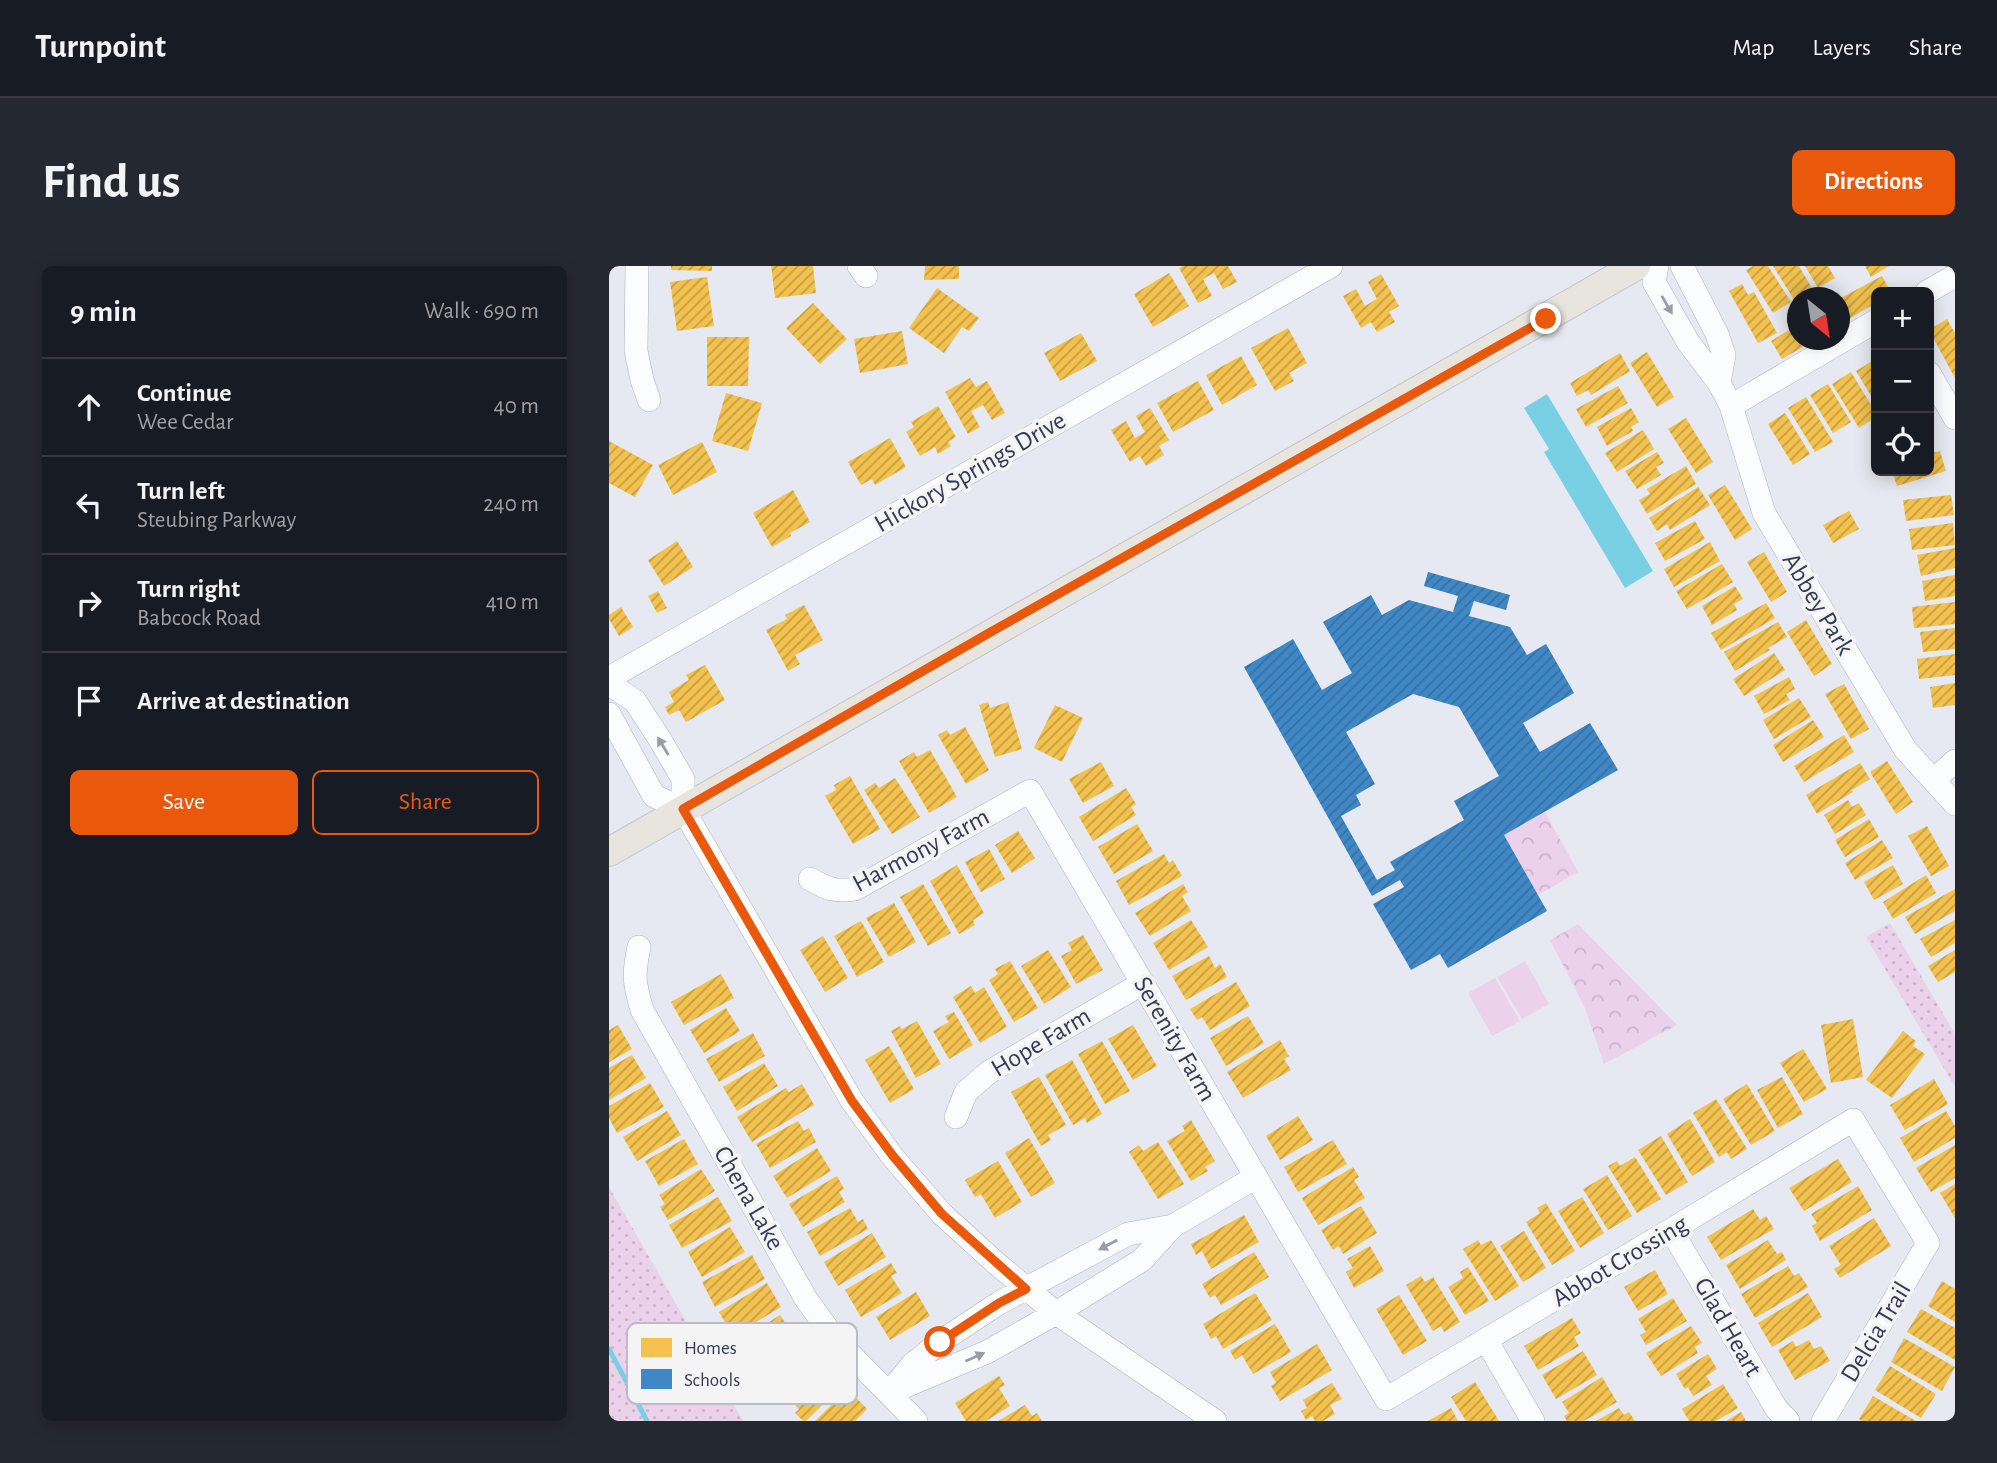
<!DOCTYPE html>
<meta charset="utf-8">
<style>
:root{--surface:#171b24;--page:#242831;--text:#f1f3f6;--muted:#9ea1a6;--line:#363941;--accent:#ea580c}
body{margin:0;font-family:"Alegreya Sans",sans-serif;background:var(--page);color:var(--text)}
.controls{position:absolute;right:21px;top:21px;display:grid;overflow:hidden;border-radius:10px;box-shadow:0 4px 18px #0003}
.controls button{width:63px;height:63px;display:grid;place-items:center;padding:0;border:0;border-bottom:2px solid var(--line);background:var(--surface);color:var(--text);font:35px sans-serif}
.compass{position:absolute;left:1178px;top:21px;width:63px;height:63px;border-radius:50%;background:var(--surface);box-shadow:0 4px 18px #0003;rotate:150deg}
.stop{position:absolute;width:21px;height:21px;margin:-16px;border:5px solid #ea580c;border-radius:50%;background:#fff}
.stop.end{background:#ea580c;border-color:#fff;box-shadow:0 2px 7px #0008}
.list{margin:0;padding:0;list-style:none}
h2{display:flex;justify-content:space-between;align-items:center;height:91px;margin:0;padding:0 28px;font-size:30px}
h2 small{font-size:23px;font-weight:400;color:var(--muted)}
.list li{display:grid;grid-template-columns:46px 1fr auto;gap:21px;align-items:center;box-sizing:border-box;height:98px;padding:0 28px;border-top:2px solid var(--line)}
.list b{display:block;font-size:26px;white-space:nowrap}
.list p{margin:0;font-size:23px;white-space:nowrap;color:var(--muted)}
.list em{font-size:23px;font-style:normal;color:var(--muted)}
.actions{display:flex;gap:14px;padding:21px 28px}
.actions a{flex:1;padding:16px 0;border:2px solid var(--accent);border-radius:10px;text-align:center;font-size:24px;color:var(--accent)}
.actions .main{background:var(--accent);color:#fff}
.icon{flex:none;width:38px;height:38px;fill:none;stroke:currentColor;stroke-width:2;stroke-linecap:round;stroke-linejoin:round}
.map{position:relative;flex:none;width:1346px;height:1155px;overflow:hidden;border-radius:10px}
header{display:flex;align-items:center;gap:42px;box-sizing:border-box;height:98px;padding:0 35px;background:var(--surface);border-bottom:2px solid var(--line)}
header strong{font-size:33px}
nav{display:flex;gap:38px;margin-inline-start:auto;font-size:24px}
.intro{display:flex;align-items:center;justify-content:space-between;box-sizing:border-box;height:168px;padding:0 42px}
h1{margin:0;font-size:49px}
.button{padding:18px 32px;border-radius:10px;background:var(--accent);color:#fff;font-size:24px;font-weight:700}
main{display:flex;gap:42px;padding:0 42px}
aside{flex:1;background:var(--surface);border-radius:10px;box-shadow:0 4px 18px #0003}
.map>svg:first-child{display:block}
.grass{fill:url(#grass-dots)}
.park{fill:url(#park-crowns)}
.pitch{fill:#ecd1ea}
.water{fill:#79d0e4}
.homes{fill:url(#homes-hatch)}
.schools{fill:url(#schools-hatch);fill-rule:evenodd}
.lines{fill:none;stroke-linecap:round;stroke-linejoin:round}
.stream{stroke:#79d0e4;stroke-width:5}
.minor-casing{stroke:#acb0c0;stroke-width:24}
.major-casing{stroke:#c2c4cf;stroke-width:30}
.minor{stroke:#fbfcfd;stroke-width:23}
.major{stroke:#e7e5de;stroke-width:28}
.oneway{fill:#989baa}
.route{stroke:#ea580c;stroke-width:9}
.labels{text-anchor:middle;dominant-baseline:central;stroke-width:7;stroke-linejoin:round;paint-order:stroke}
.street-label{font-size:26px;fill:#343a57;stroke:#f4f4f4}
.key{fill:#f4f4f4;stroke:#babcc5;stroke-width:2}
.key-label{font-size:19px;fill:#343a57}
</style>
<header>
<strong>Turnpoint</strong>
<nav><a>Map</a><a>Layers</a><a>Share</a></nav>
</header>
<div class="intro"><h1>Find us</h1><a class="button">Directions</a></div>
<main>
<aside>
<h2>9 min<small>Walk · 690 m</small></h2>
<ul class="list">
<li><svg class="icon" aria-label="ahead" viewBox="0 0 24 24"><path d="M12 20V5M6 11l6-6 6 6"/></svg><div><b>Continue</b><p>Wee Cedar</p></div><em>40 m</em></li>
<li><svg class="icon" aria-label="left" viewBox="0 0 24 24"><path d="M17 20v-9H6M10 6l-5 5 5 5"/></svg><div><b>Turn left</b><p>Steubing Parkway</p></div><em>240 m</em></li>
<li><svg class="icon" aria-label="right" viewBox="0 0 24 24"><path d="M7 20v-9h11M14 6l5 5-5 5"/></svg><div><b>Turn right</b><p>Babcock Road</p></div><em>410 m</em></li>
<li><svg class="icon" aria-label="arrive" viewBox="0 0 24 24"><path d="M6 21V4h12l-3 4 3 4H6"/></svg><div><b>Arrive at destination</b></div></li>
</ul>
<div class="actions"><a class="main">Save</a><a>Share</a></div>
</aside>
<div class="map">
<svg width="1346" height="1155" viewBox="0 0 1346 1155">
<defs>
<pattern id="grass-dots" width="8" height="8" patternUnits="userSpaceOnUse" patternTransform="scale(1.75)"><rect width="8" height="8" fill="#ecd1ea"/><path d="M2 2h.1M6 6h.1" fill="none" stroke="#cbb4cb" stroke-width="1.8" stroke-linecap="round"/></pattern>
<pattern id="park-crowns" width="20" height="18" patternUnits="userSpaceOnUse" patternTransform="scale(1.75)"><rect width="20" height="18" fill="#ecd1ea"/><path d="M2 6a3 3 0 1 1 6 0M12 15a3 3 0 1 1 6 0" fill="none" stroke="#cbb4cb"/></pattern>
<pattern id="homes-hatch" width="6" height="6" patternUnits="userSpaceOnUse" patternTransform="scale(1.75)"><rect width="6" height="6" fill="#f2c14e"/><path d="M-1 1l2-2M0 6l6-6M5 7l2-2" fill="none" stroke="#c59e44"/></pattern>
<pattern id="schools-hatch" width="6" height="6" patternUnits="userSpaceOnUse" patternTransform="scale(1.75)"><rect width="6" height="6" fill="#3f88c5"/><path d="M-1 1l2-2M0 6l6-6M5 7l2-2" fill="none" stroke="#3670a3"/></pattern>
</defs>
<rect width="100%" height="100%" fill="#e6e9f1"/>
<path class="grass" d="M1281,657L1346,768V821L1257,671Z
M0,921L134,1155H0Z"/>
<path class="park" d="M936,546L969,606L929,629L895,569Z
M969,658L1068,759L995,798L976,742L941,674Z"/>
<path class="pitch" d="M916,695L940,738L913,753L888,711Z
M886,712L911,755L883,770L859,727Z"/>
<path class="water" d="M938,128L1044,305L1016,322L935,186L940,183L915,142Z"/>
<path class="homes" d="M62,0H103V5L62,4Z
M162,0H204L207,27L166,32Z
M316,0H350V13L315,14Z
M574,0H619L628,16L614,23L605,7L594,13L603,30L589,37L570,2Z
M1144,0H1159L1182,36L1164,47L1137,4Z
M1164,0H1190L1204,24L1192,32H1188L1186,35Z
M1196,0H1219L1226,12L1209,22Z
M1256,0H1280L1262,11Z
M560,7L580,40L544,61L525,28Z
M772,8L790,40L780,46L786,56L768,66L762,56L752,62L734,30L747,23L756,40L768,33L759,16Z
M1273,10L1282,26H1267V37L1238,54L1230,40V33Z
M98,11L105,60L68,65L61,16Z
M1133,18L1139,29L1145,26L1168,67L1149,77L1120,25Z
M328,22L370,52L360,65L353,61L335,87L300,62Z
M204,37L238,73L211,98L177,62Z
M1338,53L1346,67V112L1320,64Z
M1188,59V74H1206L1173,93L1162,75Z
M679,62L698,97L680,107L685,115L666,125L642,82Z
M293,65L299,98L251,107L245,73Z
M472,67L488,95L451,115L435,87Z
M98,71H140L139,120H98Z
M1038,86L1065,131L1048,141L1021,97Z
M1011,87L1021,105L982,129L979,124L968,130L961,117Z
M632,90L648,119L613,139L597,109Z
M1265,94L1267,97V138L1247,105Z
M1242,106L1267,147V151L1250,162L1223,118Z
M361,112L367,121L378,115L396,147L383,154L374,139L362,145L371,161L359,168L336,126Z
M589,115L605,144L564,166L548,137Z
M1219,118L1242,156L1224,167L1201,129Z
M1009,120L1019,137L977,161L967,143Z
M117,127L153,137L139,185L103,175Z
M1197,131L1224,176L1206,186L1179,142Z
M329,140L347,171L339,176L342,180L329,188L326,181L311,190L297,166L305,161L302,156Z
M541,142L560,174L550,180L555,189L537,200L531,190L521,196L502,164L517,155L526,172L536,166L527,150Z
M1022,142L1030,156L1022,161L1024,165L998,180L988,161Z
M1176,147L1201,188L1184,199L1159,158Z
M1077,152L1104,196L1087,207L1059,163Z
M1034,164L1045,183L1008,206L996,187Z
M281,172L297,201L266,219L263,213L252,219L239,196Z
M0,175L44,199L26,231L0,217Z
M93,176L108,206L64,229L49,199Z
M1331,185L1337,205L1288,220L1283,205H1320V188Z
M1048,186L1055,197L1047,201L1052,209L1028,223L1016,205Z
M1077,200L1087,218L1038,248L1030,234L1041,228L1038,223Z
M1116,219L1143,263L1126,274L1099,229Z
M1089,221L1101,239L1061,264L1058,258L1048,265L1040,252Z
M184,224L201,256L181,267L182,270L163,281L144,247Z
M1342,229L1345,249L1297,255L1294,234Z
M1240,245L1250,263L1224,277L1214,259Z
M1086,255L1096,273L1056,295L1046,277Z
M1344,257L1346,279L1303,284L1300,263Z
M68,275L84,301L55,320L39,294Z
M1101,276L1111,295L1065,321L1055,303Z
M1346,282V302L1312,310L1308,289Z
M1155,286L1178,326L1162,336L1138,296Z
M1113,298L1124,316L1078,343L1067,325Z
M1346,309V330L1316,335L1313,315Z
M1126,320L1134,333L1125,338L1128,344L1103,359L1093,340Z
M49,325L58,342L48,347L39,330Z
M1346,336V358L1305,362L1303,341Z
M1157,337L1166,352L1112,384L1102,367Z
M195,339L214,374L186,389L191,398L179,405L157,364L178,353L176,349Z
M12,341L24,361L10,370L0,353V349Z
M1197,354L1223,398L1205,410L1178,366Z
M1169,356L1178,371L1159,382L1161,384L1126,405L1115,386Z
M1346,362V383L1314,386L1311,366Z
M1165,387L1176,404L1135,430L1124,413Z
M1346,388V409L1310,413L1308,393Z
M96,399L116,434L77,456L70,444L60,449L56,441L65,436L60,426L80,414L77,409Z
M1180,411L1186,423L1177,428L1181,434L1155,448L1145,430Z
M1346,417V439L1324,442L1321,421Z
M1235,418L1260,463L1242,473L1216,428Z
M1190,432L1202,451L1165,473L1154,454Z
M379,436L381,442L399,436L413,483L386,491L370,439Z
M446,439L474,452L453,496L425,482Z
M1204,454L1215,471L1174,496L1164,479Z
M356,461L380,504L357,518L329,469L338,464L341,469Z
M1235,469L1245,486L1195,516L1185,500Z
M321,484L348,531L320,547L290,495L305,486L308,491Z
M1278,495L1304,536L1287,548L1261,506Z
M492,496L505,520L474,537L460,513Z
M1251,497L1261,513L1243,524L1244,526L1208,548L1197,529Z
M241,510L271,563L244,578L216,530L227,524L225,519Z
M286,512L311,551L283,568L255,524L266,517L270,522Z
M517,522L527,538L522,541L527,549L484,575L470,551Z
M1239,534L1243,541L1250,537L1257,549L1226,568L1215,549Z
M1260,553L1270,571L1236,591L1226,574Z
M528,558L544,585L505,608L489,581Z
M1318,560L1340,600L1322,610L1299,570Z
M409,565L426,592L403,607L386,579Z
M1273,574L1284,592L1246,614L1236,597Z
M380,583L396,613L372,626L356,596Z
M555,588L560,597L564,594L573,610L520,639L507,615Z
M348,599L375,647L364,654L366,659L350,668L321,615Z
M1284,599L1294,618L1265,634L1255,616Z
M1317,609L1327,627L1284,653L1274,636Z
M314,618L342,667L319,680L291,631Z
M574,618L579,626L573,630L582,645L541,670L526,647Z
M1346,623V645L1306,668L1296,651Z
M285,637L307,676L280,691L257,652Z
M582,654L599,681L560,704L544,677Z
M1346,654V677L1322,691L1311,673Z
M252,655L275,696L248,711L225,670Z
M474,669L494,704L467,718L452,690L463,684L459,677Z
M214,670L239,712L216,726L191,684Z
M439,684L462,721L435,738L412,700Z
M1346,684V706L1329,716L1319,700Z
M600,690L606,702L611,698L618,711L577,734L563,710Z
M401,695L429,742L405,756L380,714L389,708L386,703Z
M112,708L125,732L75,759L62,736Z
M627,716L641,740L601,764L593,751L588,754L581,743Z
M362,720L366,727L375,721L398,761L371,777L344,731Z
M117,742L131,765L95,787L81,764Z
M345,746L364,779L340,793L324,765L340,756L336,750Z
M639,750L655,777L617,800L601,772Z
M1244,753L1254,811L1222,817L1212,759Z
M308,755L332,798L307,812L282,765L291,760L293,763Z
M9,759L23,783L0,796V764Z
M524,759L548,800L524,814L499,773Z
M1294,765L1307,775L1304,780L1316,788L1283,832L1257,814Z
M144,767L156,790L110,816L97,793Z
M671,774L680,790L675,793L682,804L634,832L618,806Z
M493,775L521,825L496,838L469,788Z
M280,780L305,823L281,837L256,794Z
M1194,783L1218,823L1195,836L1171,797Z
M23,789L37,812L0,834V802Z
M463,794L493,848L478,857L476,852L464,859L436,809Z
M155,797L169,820L128,845L114,821Z
M430,811L457,859L439,869L442,874L432,880L402,826Z
M1173,811L1194,848L1169,862L1148,824Z
M1325,813L1339,838L1296,864L1281,839Z
M41,817L55,841L8,867L0,852V840Z
M193,818L205,839L143,876L128,851L177,822L180,826Z
M1138,818L1166,865L1142,879L1114,833Z
M1107,833L1138,883L1122,893L1118,886L1110,891L1084,847Z
M58,845L72,869L28,895L14,871Z
M1337,845L1346,860V872L1305,896L1291,872Z
M689,850L704,874L671,894L657,870Z
M1081,853L1106,896L1083,910L1058,868Z
M582,854L606,895L596,901L599,905L582,915L558,875L576,865L573,860Z
M189,855L195,865L200,862L207,876L161,902L147,878Z
M1052,870L1079,916L1057,929L1029,884Z
M420,872L446,917L422,931L396,887Z
M75,873L89,898L50,920L36,895Z
M724,874L738,898L689,926L675,901Z
M549,876L575,918L549,933L520,886L530,879L534,885Z
M1346,879V912L1322,926L1307,902Z
M208,882L222,905L178,932L164,910Z
M1026,891L1052,933L1028,947L999,900L1008,895L1011,900Z
M1229,893L1243,916L1195,945L1180,922Z
M389,895L413,936L386,952L372,928L366,931L356,914Z
M744,901L750,911L745,914L756,932L709,959L693,932Z
M92,903L106,925L59,954L51,941L56,938L50,929Z
M998,909L1023,950L999,964L974,923Z
M228,910L235,923L230,926L236,936L194,961L180,938Z
M1346,918V952L1331,927Z
M1249,920L1263,944L1211,975L1203,960L1208,957L1202,948Z
M109,931L123,955L73,982L60,959Z
M973,931L995,967L971,982L949,945Z
M937,937L966,985L943,999L917,956L931,947L928,942Z
M752,940L768,967L734,988L730,980L724,984L712,964Z
M241,942L249,956L254,953L259,963L211,990L198,966Z
M1144,943L1151,954L1157,950L1165,963L1112,994L1098,971Z
M635,949L650,976L602,1003L593,985L587,989L582,978Z
M1265,952L1282,980L1231,1012L1225,1003L1232,999L1220,980Z
M121,961L136,986L93,1011L79,986Z
M915,965L937,1002L914,1016L891,980Z
M263,967L277,991L229,1020L215,996Z
M869,974L872,979L882,974L910,1020L886,1035L854,983Z
M1159,974L1168,988L1173,986L1177,994L1131,1023L1117,999Z
M761,980L775,1005L745,1022L737,1006L744,1002L738,993Z
M645,986L660,1011L612,1039L606,1029L601,1032L593,1018Z
M143,989L156,1013L106,1041L93,1016Z
M282,997L288,1007L282,1010L293,1027L252,1051L236,1024Z
M1179,1000L1185,1010L1190,1007L1199,1021L1146,1052L1132,1028Z
M859,1001L880,1035L856,1049L839,1021L854,1012L851,1006Z
M1046,1004L1059,1028L1029,1045L1015,1021Z
M812,1010L816,1016L824,1011L851,1056L835,1066L832,1060L824,1065L797,1019Z
M1333,1015L1346,1023V1056L1319,1040Z
M158,1017L172,1041L124,1070L110,1046Z
M307,1026L321,1050L281,1074L267,1051Z
M646,1027L663,1054L614,1083L607,1070L602,1073L594,1058Z
M1199,1027L1213,1051L1163,1081L1149,1057Z
M790,1029L818,1075L794,1089L767,1043Z
M1064,1032L1078,1055L1037,1079L1031,1069L1037,1066L1029,1053Z
M1312,1043L1346,1062V1094L1298,1066Z
M171,1049L179,1061L184,1058L192,1070L144,1099L130,1075Z
M963,1052L972,1067L965,1071L970,1080L929,1104L915,1080Z
M666,1058L682,1086L644,1108L633,1089L626,1094L621,1085Z
M1082,1060L1093,1077L1086,1081L1089,1087L1052,1110L1037,1087Z
M1295,1072L1346,1101L1333,1125L1282,1096Z
M1200,1074L1205,1083L1212,1080L1221,1095L1186,1114L1169,1084L1184,1075L1187,1081Z
M708,1078L723,1104L671,1135L662,1120L667,1117L661,1106Z
M974,1085L988,1109L947,1133L933,1109Z
M1099,1088L1108,1103L1097,1110L1103,1119L1084,1130L1079,1121L1076,1123L1067,1108Z
M216,1099L235,1118L197,1155H194L186,1147L190,1143L181,1134Z
M1281,1100L1327,1128L1312,1152L1266,1124Z
M390,1110L396,1119L390,1122L401,1140L377,1155H357L346,1137Z
M993,1111L1008,1136L975,1155H958L955,1150L960,1147L953,1136Z
M866,1116L890,1155H857L842,1131Z
M723,1117L733,1133L721,1139L726,1148L714,1155H706L703,1150L697,1154L692,1145L698,1142L694,1134Z
M1114,1118L1129,1142L1107,1155H1080L1073,1143Z
M239,1123L258,1143L246,1155H206Z
M1264,1130L1307,1155H1253L1250,1153Z
M416,1139L423,1150L428,1147L433,1155H389Z
M842,1142L849,1155H819Z
M1010,1142L1015,1149L1020,1146L1026,1155H987Z
M1132,1146L1137,1155H1117Z"/>
<path class="schools" d="M819,306L901,329L897,344L865,335L860,350L901,361L918,389L937,378L965,427L914,457L931,486L981,457L1009,504L895,569L938,645L839,702L831,688L802,704L764,638L795,621L791,614L763,630L635,401L684,373L713,424L743,407L714,356L762,329L773,349L800,334L844,346L849,330L815,320ZM804,428L850,441L890,510L845,535L855,554L781,596L786,604L768,614L732,550L752,539L747,529L766,518L737,466Z"/>
<g class="lines">
<path class="stream" d="M0,1083L38,1155"/>
<g class="minor-casing">
<path id="minor" d="M28,0L27,85L33,114L40,134
M250,0L257,10
M1048,0L1045,16L1079,76L1110,117L1122,140L1155,247L1296,483L1346,538
M1073,0L1108,68L1115,89L1110,117
M1318,26L1346,10
M1320,107L1346,152
M1122,140L1267,55
M0,412L722,0
M0,418L26,435L50,472L74,513V543L243,835L283,890L333,948L388,998L447,1047L606,1155
M0,448L45,530L74,543
M1325,514L1346,495
M201,613C218,623 226,626 246,623L421,525L777,1133L1062,964L1244,854L1319,977L1214,1155
M30,681C24,709 25,717 33,744L197,1033L226,1073L307,1155
M347,851L357,826L380,806L534,717
M1062,964L1167,1142L1179,1155
M877,1074L924,1155
M283,1123L303,1099L331,1076L390,1037L519,968L564,960
M280,1127L378,1086L447,1047L533,994L564,960L647,911"/>
</g>
<g class="major-casing">
<path id="major" d="M0,586L1027,0"/>
</g>
<use href="#minor" class="minor"/>
<use href="#major" class="major"/>
</g>
<defs><path id="oneway-solid" d="M-6-.8H1V-3.2L6.5 0L1 3.2V.8H-6Z" transform="scale(1.75)"/></defs>
<g class="oneway">
<use href="#oneway-solid" transform="translate(1058 39) rotate(60)"/>
<use href="#oneway-solid" transform="translate(54 480) rotate(-121)"/>
<use href="#oneway-solid" transform="translate(499 979) rotate(152)"/>
<use href="#oneway-solid" transform="translate(366 1091) rotate(-24)"/>
</g>
<g class="lines">
<path class="route" d="M331,1076L390,1037L417,1023L333,948L284,890L243,835L74,543L380,367L937,53"/>
</g>
<g class="labels">
<g class="street-label">
<text transform="translate(361 206) rotate(-30)">Hickory Springs Drive</text>
<text transform="translate(1209 338) rotate(59)">Abbey Park</text>
<text transform="translate(312 584) rotate(-28)">Harmony Farm</text>
<text transform="translate(566 773) rotate(60)">Serenity Farm</text>
<text transform="translate(432 776) rotate(-31)">Hope Farm</text>
<text transform="translate(140 932) rotate(60)">Chena Lake</text>
<text transform="translate(1011 995) rotate(-31)">Abbot Crossing</text>
<text transform="translate(1119 1061) rotate(60)">Glad Heart</text>
<text transform="translate(1267 1066) rotate(-59)">Delcia Trail</text>
</g>
</g>
<rect x="18" y="1057" width="230" height="81" rx="10" class="key"/>
<rect x="32" y="1072" width="31" height="19" fill="#f2c14e"/>
<rect x="32" y="1103" width="31" height="20" fill="#3f88c5"/>
<g class="key-label">
<text x="75" y="1088">Homes</text>
<text x="75" y="1120">Schools</text>
</g>
</svg>
<div class="controls">
<button>+</button>
<button>−</button>
<button><svg class="icon" aria-label="locate" viewBox="0 0 24 24"><circle cx="12" cy="12" r="6"/><path d="M12 2v4M12 18v4M2 12h4M18 12h4"/></svg></button>
</div>
<svg class="compass" viewBox="-18 -18 36 36"><path d="M0-13l5 13h-10z" fill="#e53935"/><path d="M0 13l5-13h-10z" fill="#9ea1a6"/></svg>
<div class="stop" style="left:331px;top:1076px"></div>
<div class="stop end" style="left:937px;top:53px"></div>
</div>
</main>
